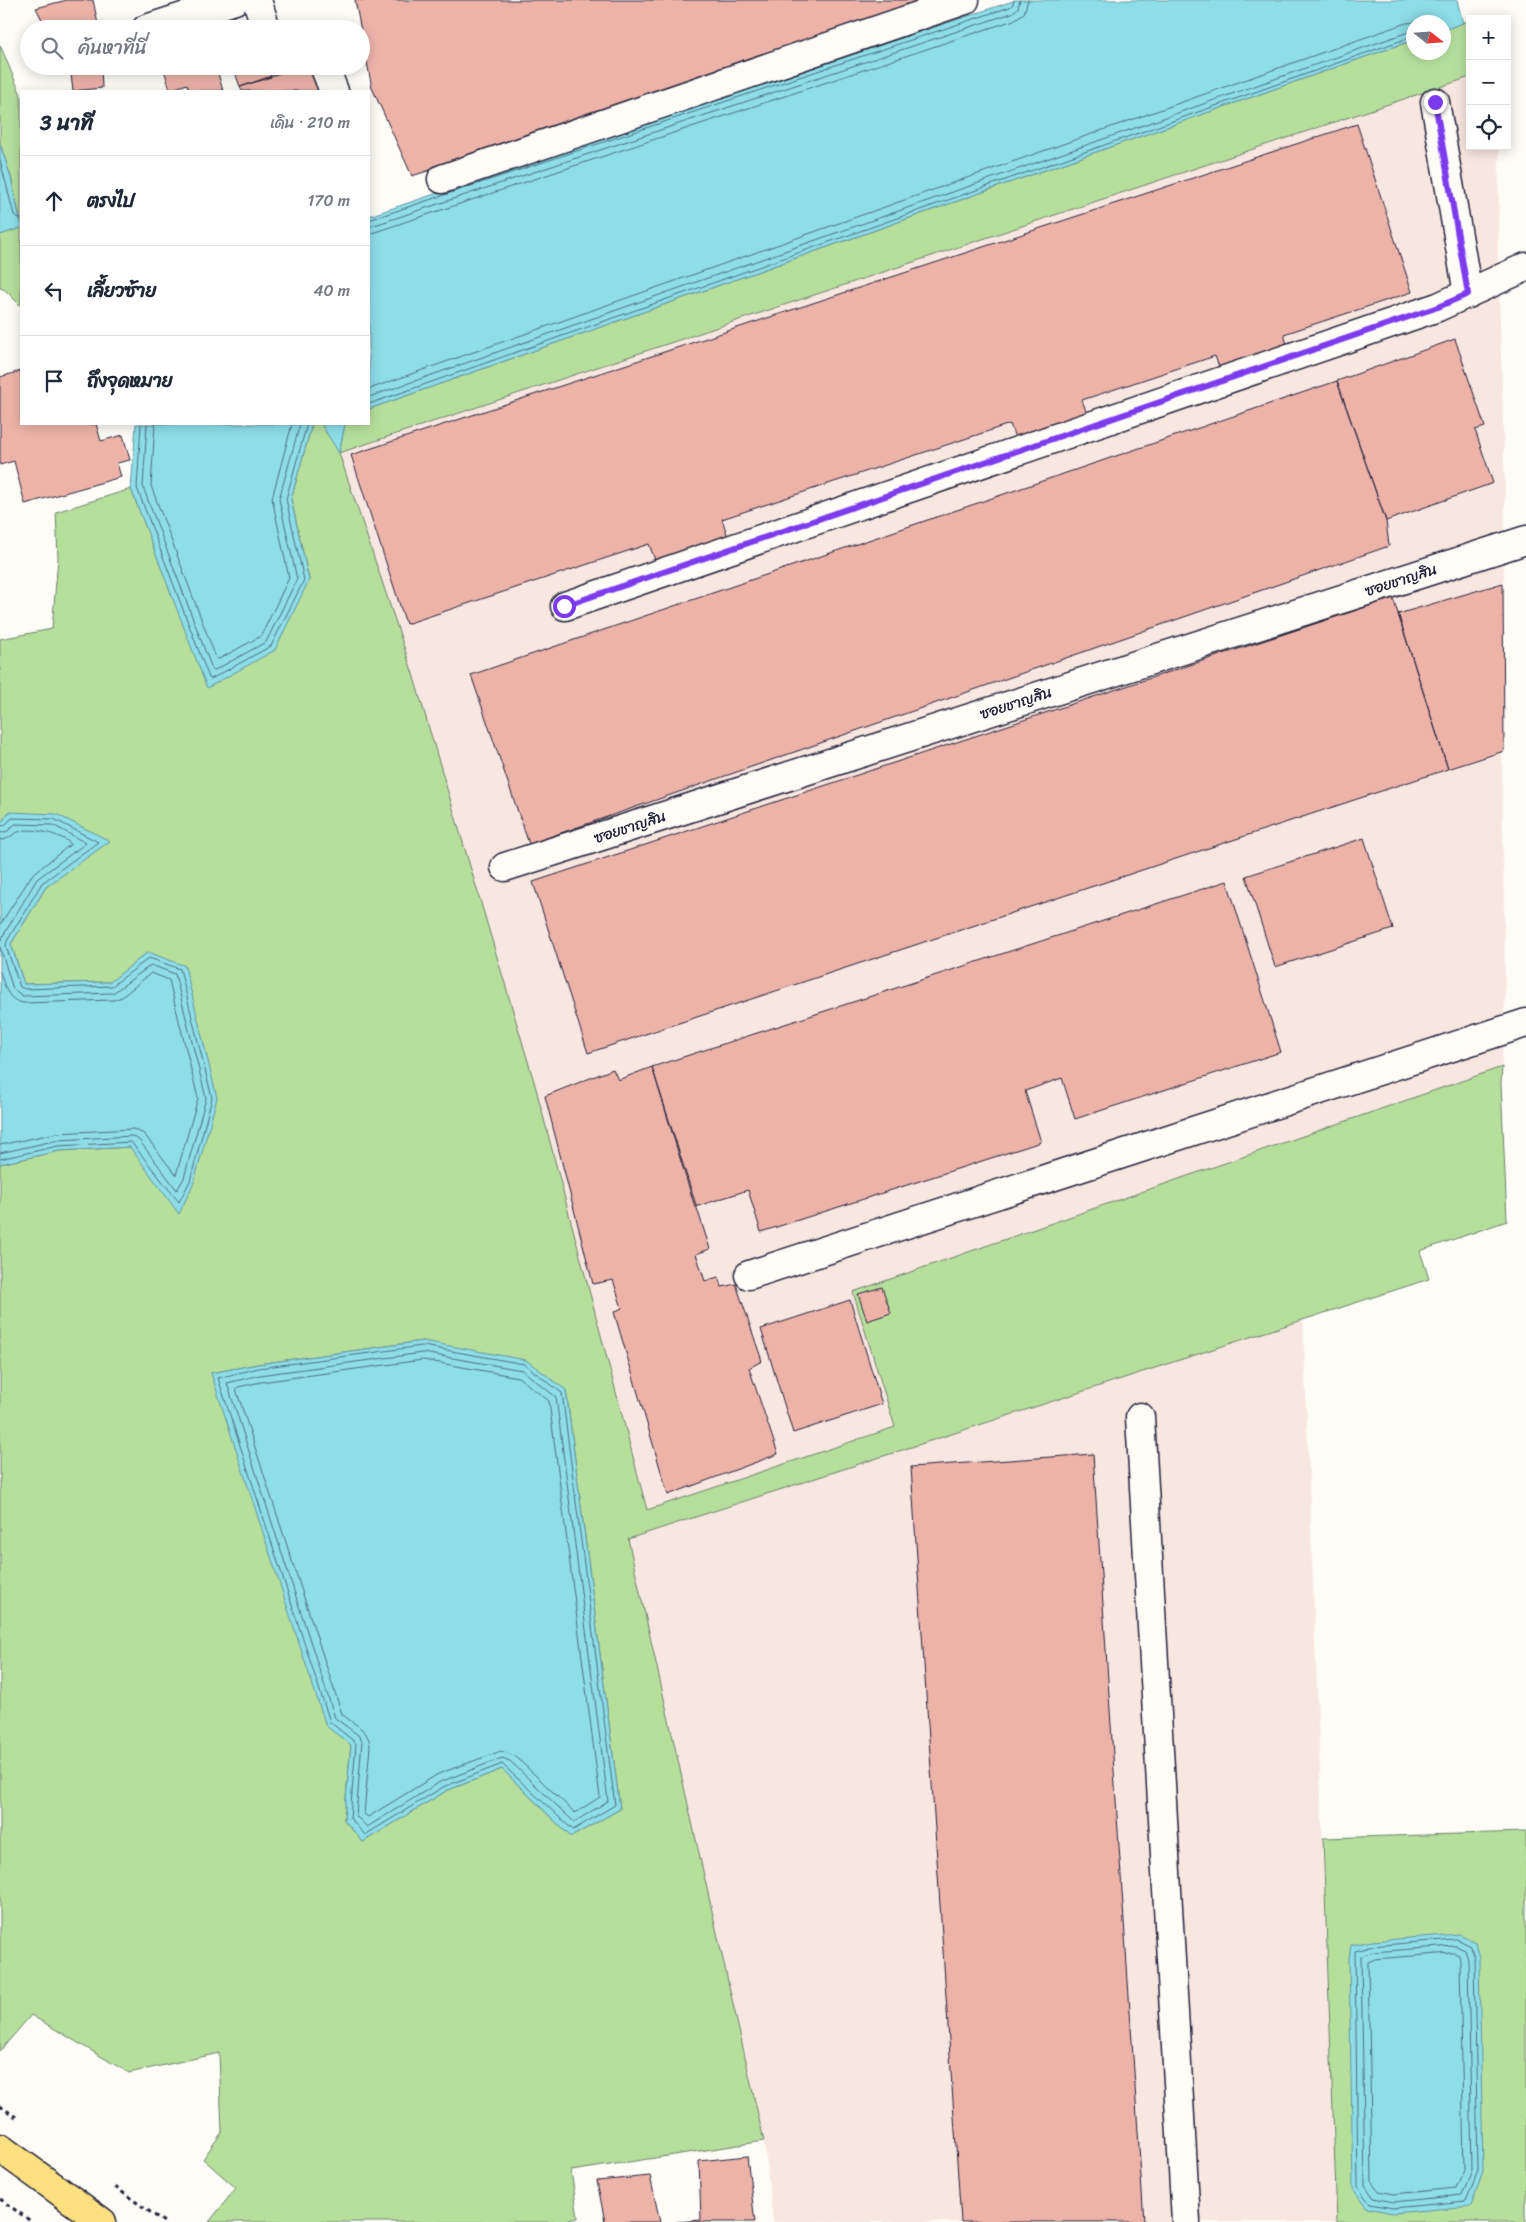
<!DOCTYPE html>
<html lang="th">
<meta charset="utf-8">
<style>
:root{--surface:#fff;--page:#f6f6f7;--text:#1f2937;--muted:#747a83;--line:#e0e1e3}
body{margin:0;font-family:Sriracha,"Playpen Sans Thai",sans-serif;background:var(--page);color:var(--text)}
.controls{position:absolute;right:15px;top:15px;display:grid;overflow:hidden;border-radius:0px;box-shadow:0 2px 12px #0003}
.controls button{width:45px;height:45px;display:grid;place-items:center;padding:0;border:0;border-bottom:1px solid var(--line);background:var(--surface);color:var(--text);font:25px sans-serif}
.compass{position:absolute;left:1406px;top:15px;width:45px;height:45px;border-radius:50%;background:var(--surface);box-shadow:0 2px 12px #0003;rotate:107deg}
.stop{position:absolute;width:15px;height:15px;margin:-11px;border:4px solid #7c3aed;border-radius:50%;background:#fff}
.stop.end{background:#7c3aed;border-color:#fff;box-shadow:0 1px 5px #0008}
.list{margin:0;padding:0;list-style:none}
h2{display:flex;justify-content:space-between;align-items:center;height:65px;margin:0;padding:0 20px;font-size:21px}
h2 small{font-size:16px;font-weight:400;color:var(--muted)}
.list li{display:grid;grid-template-columns:32px 1fr auto;gap:15px;align-items:center;box-sizing:border-box;height:90px;padding:0 20px;border-top:1px solid var(--line)}
.list b{display:block;font-size:19px;white-space:nowrap}
.list em{font-size:16px;font-style:normal;color:var(--muted)}
.icon{flex:none;width:28px;height:28px;fill:none;stroke:currentColor;stroke-width:2;stroke-linecap:round;stroke-linejoin:round}
.map{position:relative;flex:none;width:1526px;height:2222px;overflow:hidden}
.search{position:absolute;background:var(--surface);box-shadow:0 2px 12px #0003;left:20px;top:20px;width:350px;height:55px;display:flex;align-items:center;gap:12px;box-sizing:border-box;padding:0 18px;border-radius:28px;color:var(--muted);font-size:19px}
.panel{position:absolute;background:var(--surface);box-shadow:0 2px 12px #0003;left:20px;top:90px;width:350px;height:335px;border-radius:0px}
.map>svg:first-child{display:block}
.built{fill:#f8e6e0}
.green{fill:#b6df9c;stroke:#6c806c;fill-rule:evenodd}
.water{fill:#8ddee8;stroke:#6293a3}
.lines{fill:none;stroke-linecap:round;stroke-linejoin:round}
.shore{stroke:#4d6d80;stroke-width:1}
.building{fill:#edb3a9;stroke:#22223b}
.minor-casing{stroke:#22223b;stroke-width:31}
.major-casing{stroke:#22223b;stroke-width:31}
.path{stroke:#22223b;stroke-width:3;stroke-dasharray:4 4;stroke-linecap:butt}
.minor{stroke:#fdfcf7;stroke-width:28}
.major{stroke:#fde080;stroke-width:28}
.route{stroke:#7c3aed;stroke-width:6}
.labels{text-anchor:middle;dominant-baseline:central;stroke-width:4;stroke-linejoin:round;paint-order:stroke}
.street-label{font-size:15px;fill:#22223b;stroke:#fdfcf7}
</style>
<div class="map">
<svg width="1526" height="2222" viewBox="0 0 1526 2222">
<rect width="100%" height="100%" fill="#fdfcf7"/>
<filter id="ink" filterUnits="userSpaceOnUse"><feTurbulence type="fractalNoise" baseFrequency=".02" numOctaves="2"/><feDisplacementMap in="SourceGraphic" scale="10" xChannelSelector="R" yChannelSelector="G"/><feConvolveMatrix kernelMatrix="1 2 1 2 8 2 1 2 1" color-interpolation-filters="sRGB"/></filter>
<g filter="url(#ink)">
<path class="built" d="M1470,77V146H1499L1498,260L1505,490L1502,764L1505,997L1501,1083L1507,1221L646,1510L535,1085L339,453Z
M1303,1320L1337,2222H773L764,2141L628,1539L1096,1386Z"/>
<path class="green" d="M1470,20V77L339,453L413,674L535,1085L647,1510L895,1427L853,1292L1502,1067L1501,1083L1507,1221L1420,1251L1429,1279L628,1539L764,2141L571,2171L578,2218L558,2222H209L236,2188L203,2159L222,2132L219,2053L129,2073L31,2015L0,2051V1164L59,1151L130,1147L148,952L111,982L24,984L11,944L46,887L109,841L9,812L0,824V639L52,629L58,558L56,512L131,489L208,687L309,580L291,499L312,424H321L339,452L345,424H369V409L1413,40L1414,52H1444V30ZM423,1341L566,1390L620,1809L571,1837L502,1769L446,1791L363,1842L344,1820L351,1744L211,1373L258,1364Z
M0,45L21,95V224L11,177L0,144Z
M21,228V306L5,290L0,288V235Z
M1526,1832V2222H1337L1323,1838Z"/>
<path class="water" d="M1016,0H1457L1463,23L1444,30V22H1414L1413,40L369,409V216Z
M0,144L11,177L21,224V228L0,235Z
M136,424H312L291,499L309,580L275,650L207,688L131,489Z
M321,424H345L339,453Z
M9,812L56,814L110,841L46,887L11,944L24,984L110,982L148,952L185,966L217,1098L194,1182L179,1214L130,1147L59,1151L0,1164V824Z
M423,1341L526,1360L566,1390L620,1809L571,1837L502,1769L446,1791L363,1842L344,1820L351,1745L326,1726L211,1373L258,1364Z
M1459,1934L1475,1942L1479,1958L1483,2172L1471,2206L1393,2213L1367,2208L1353,2189L1349,1959L1351,1945L1372,1941Z"/>
<g class="lines">
<path class="shore" d="M0,160L14,215L21,219
M369,220L1010,7L1013,4L1014,0
M369,227L1012,13L1018,8L1020,0
M369,234L1014,20L1024,13L1028,0
M369,389L1406,23L1417,22
M369,397L1414,30
M369,404L1414,36
M141,424L137,488L209,678L211,679L271,646L304,580L286,499L307,424
M147,424L143,487L212,669L215,670L266,642L297,579L279,499L300,424
M155,424L151,486L216,658L219,659L261,636L289,578L272,498L292,424
M0,826L5,825L12,818L54,819L98,842L42,883L7,941L6,946L20,987L25,989L112,986L149,958L180,969L212,1098L190,1181L179,1202L131,1142L58,1146L0,1159
M0,833L8,831L15,824L53,825L86,843L37,879L0,941
M0,840C9,840 11,835 18,832C29,826 63,835 71,844L32,875L0,925
M0,947L13,989L23,996L113,993L151,965L175,974L206,1098L184,1178L177,1190L139,1140L132,1136L58,1140L0,1153
M0,972C5,986 7,1001 24,1003L113,1000L122,997L151,973L169,980L198,1098L176,1175L144,1134L133,1129L57,1133L0,1145
M423,1346L524,1364L562,1393L615,1805L573,1830L502,1764L443,1787L365,1835L350,1818L356,1743L330,1722L218,1378L259,1368Z
M423,1353L522,1370L556,1397L608,1801L574,1822L510,1761L502,1758L440,1782L367,1827L356,1816L362,1741L358,1735L335,1718L227,1383L260,1375Z
M423,1360L518,1377L549,1401L600,1797L575,1813L515,1756L501,1751L438,1774L368,1817L364,1814L370,1746C369,1729 353,1724 342,1714L236,1389L238,1387L261,1382Z
M1457,1939L1471,1946L1474,1959L1478,2171L1466,2201L1393,2208L1370,2204L1358,2187L1355,1951L1373,1946Z
M1456,1946L1465,1950L1468,1960L1472,2170L1462,2195L1393,2202L1374,2198L1365,2185L1361,1956L1374,1952Z
M1454,1953L1459,1955L1460,1961L1464,2169L1456,2188L1394,2194L1379,2191L1372,2182L1368,1962L1375,1959Z"/>
</g>
<path class="building" d="M67,0H93L99,29H47L36,8Z
M355,0H952L412,176L372,88Z
M253,22L255,29H225Z
M70,66H101L102,88L73,91Z
M163,66H216L223,91H189L187,84L170,90Z
M233,66H267L271,77L240,87Z
M300,66H323L330,91H242L240,87Z
M1357,124L1412,292L1284,334L1288,348L1220,370L1215,356L1082,400L1087,414L1015,438L1010,424L722,519L728,537L655,560L649,544L406,624L351,455Z
M1455,339L1485,427L1475,430L1493,483L1386,521L1337,381Z
M21,371V424H96L101,441L123,435L130,460L117,463L121,477L25,504L14,461L0,465V377Z
M1337,381L1386,521L1389,546L529,844L471,675Z
M1503,583L1504,751L1448,769L1398,614Z
M1393,598L1448,769L588,1053L533,882Z
M1364,838L1393,929L1275,967L1246,876Z
M1227,881L1281,1052L1075,1119L1062,1078L1025,1091L1041,1142L761,1232L748,1190L695,1207L652,1067Z
M652,1067L710,1249L696,1254L705,1281L718,1277L722,1287L736,1284L762,1361L749,1368L778,1454L668,1495L614,1312L622,1308L613,1280L593,1284L545,1096L613,1069L618,1080Z
M882,1287L891,1313L867,1321L858,1294Z
M850,1300L882,1404L793,1433L761,1329Z
M1093,1454L1144,2222H961L911,1467Z
M747,2156L755,2222H677L701,2220L699,2161Z
M650,2176L660,2222H605L597,2181Z"/>
<g class="lines">
<g class="minor-casing">
<path id="minor" d="M257,0L266,29
M146,29L235,0
M324,66L334,91
M1435,102L1468,294
M442,179L965,0
M565,606L1438,307L1526,267
M505,867L1526,540
M749,1275L1526,1023
M1140,1417L1186,2222"/>
</g>
<g class="major-casing">
<path id="major" d="M0,2148L102,2222"/>
</g>
<path class="path" d="M0,2106L16,2117
M115,2187L164,2222
M0,2199L32,2222"/>
<use href="#minor" class="minor"/>
<use href="#major" class="major"/>
</g>
</g>
<g class="lines" filter="url(#ink)">
<path class="route" d="M564,606L1438,307L1468,294L1435,102"/>
</g>
<g class="labels">
<g class="street-label">
<text transform="translate(1401 580) rotate(-18)">ซอยชาญสิน</text>
<text transform="translate(1016 703) rotate(-18)">ซอยชาญสิน</text>
<text transform="translate(630 827) rotate(-18)">ซอยชาญสิน</text>
</g>
</g>
</svg>
<div class="controls">
<button>+</button>
<button>−</button>
<button><svg class="icon" aria-label="locate" viewBox="0 0 24 24"><circle cx="12" cy="12" r="6"/><path d="M12 2v4M12 18v4M2 12h4M18 12h4"/></svg></button>
</div>
<svg class="compass" viewBox="-18 -18 36 36"><path d="M0-13l5 13h-10z" fill="#e53935"/><path d="M0 13l5-13h-10z" fill="#747a83"/></svg>
<div class="stop" style="left:564px;top:606px"></div>
<div class="stop end" style="left:1435px;top:102px"></div>
<div class="search"><svg class="icon" aria-label="search" viewBox="0 0 24 24"><circle cx="10" cy="10" r="6"/><path d="M15 15l6 6"/></svg>ค้นหาที่นี่</div>
<section class="panel">
<h2>3 นาที<small>เดิน · 210 m</small></h2>
<ul class="list">
<li><svg class="icon" aria-label="ahead" viewBox="0 0 24 24"><path d="M12 20V5M6 11l6-6 6 6"/></svg><div><b>ตรงไป</b></div><em>170 m</em></li>
<li><svg class="icon" aria-label="left" viewBox="0 0 24 24"><path d="M17 20v-9H6M10 6l-5 5 5 5"/></svg><div><b>เลี้ยวซ้าย</b></div><em>40 m</em></li>
<li><svg class="icon" aria-label="arrive" viewBox="0 0 24 24"><path d="M6 21V4h12l-3 4 3 4H6"/></svg><div><b>ถึงจุดหมาย</b></div></li>
</ul>
</section>
</div>
